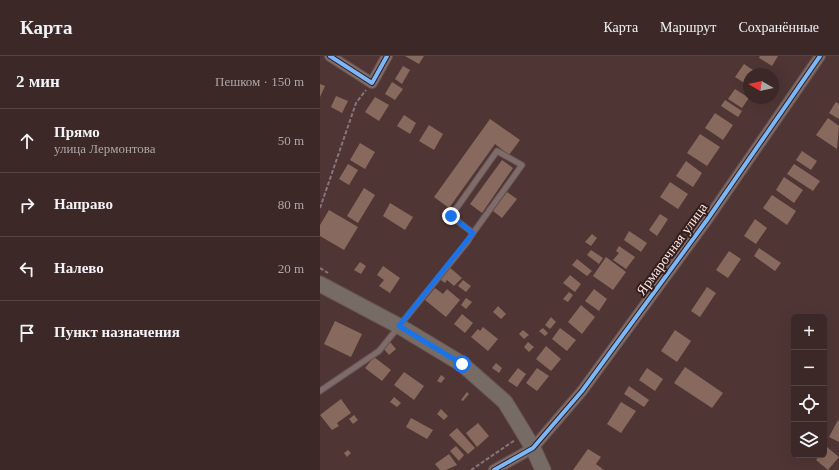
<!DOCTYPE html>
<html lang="ru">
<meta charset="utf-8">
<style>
:root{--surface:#3b2827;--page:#42302f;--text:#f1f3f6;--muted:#aca6a7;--line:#544444}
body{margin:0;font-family:Georgia,serif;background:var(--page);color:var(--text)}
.controls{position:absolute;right:12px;bottom:12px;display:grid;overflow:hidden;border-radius:6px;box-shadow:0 4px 16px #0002}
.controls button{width:36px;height:36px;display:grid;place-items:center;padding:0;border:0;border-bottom:1px solid var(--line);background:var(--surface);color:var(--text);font:20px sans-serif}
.compass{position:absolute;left:423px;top:12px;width:36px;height:36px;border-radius:50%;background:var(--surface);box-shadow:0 4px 16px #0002;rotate:279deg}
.stop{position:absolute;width:12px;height:12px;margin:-9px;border:3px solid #1a73e8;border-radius:50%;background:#fff}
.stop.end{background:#1a73e8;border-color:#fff;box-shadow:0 1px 4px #0008}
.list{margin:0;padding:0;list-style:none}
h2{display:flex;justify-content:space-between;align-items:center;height:52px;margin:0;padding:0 16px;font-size:17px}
h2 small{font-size:13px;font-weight:400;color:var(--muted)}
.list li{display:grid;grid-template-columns:26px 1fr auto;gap:12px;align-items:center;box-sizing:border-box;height:64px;padding:0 16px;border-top:1px solid var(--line)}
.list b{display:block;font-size:15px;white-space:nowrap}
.list p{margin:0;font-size:13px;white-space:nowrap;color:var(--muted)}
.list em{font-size:13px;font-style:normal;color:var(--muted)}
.icon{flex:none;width:22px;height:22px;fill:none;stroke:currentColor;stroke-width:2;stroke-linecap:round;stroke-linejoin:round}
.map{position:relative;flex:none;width:519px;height:414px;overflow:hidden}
header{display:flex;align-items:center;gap:24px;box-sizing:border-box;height:56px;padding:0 20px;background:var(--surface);border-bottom:1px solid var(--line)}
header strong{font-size:19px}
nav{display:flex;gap:22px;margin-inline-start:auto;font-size:14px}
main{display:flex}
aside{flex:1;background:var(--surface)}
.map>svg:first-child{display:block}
.building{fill:#88695d}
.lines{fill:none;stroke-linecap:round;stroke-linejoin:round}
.lane-casing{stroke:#675452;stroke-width:7}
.street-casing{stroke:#675452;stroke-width:12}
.primary-casing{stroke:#675452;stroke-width:17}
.path{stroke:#867674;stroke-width:2;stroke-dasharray:4 2;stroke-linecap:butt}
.lane{stroke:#7f6c6a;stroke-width:5}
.street{stroke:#7f6c6a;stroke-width:10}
.primary{stroke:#766c65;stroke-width:15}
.cycleway-casing{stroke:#321c1a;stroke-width:6}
.cycleway{stroke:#7ab7fb;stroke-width:4}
.route{stroke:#1a73e8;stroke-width:5}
.labels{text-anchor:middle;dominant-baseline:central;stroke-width:4;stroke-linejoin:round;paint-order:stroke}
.street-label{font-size:14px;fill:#fce9e6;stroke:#321c1a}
</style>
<header>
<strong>Карта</strong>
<nav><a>Карта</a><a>Маршрут</a><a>Сохранённые</a></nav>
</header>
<main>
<aside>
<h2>2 мин<small>Пешком · 150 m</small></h2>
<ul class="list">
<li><svg class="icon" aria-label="ahead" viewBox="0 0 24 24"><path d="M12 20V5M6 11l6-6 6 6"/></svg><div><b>Прямо</b><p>улица Лермонтова</p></div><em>50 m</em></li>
<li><svg class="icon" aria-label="right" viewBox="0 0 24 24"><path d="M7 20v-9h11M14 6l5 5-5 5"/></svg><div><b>Направо</b></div><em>80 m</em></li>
<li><svg class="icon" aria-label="left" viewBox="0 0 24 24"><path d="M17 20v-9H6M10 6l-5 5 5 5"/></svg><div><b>Налево</b></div><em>20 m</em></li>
<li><svg class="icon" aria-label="arrive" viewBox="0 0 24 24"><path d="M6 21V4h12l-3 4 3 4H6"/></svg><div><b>Пункт назначения</b></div></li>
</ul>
</aside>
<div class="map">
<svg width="519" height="414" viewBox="0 0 519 414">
<rect width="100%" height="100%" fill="#4f3634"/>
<path class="building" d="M85,0H104L99,8Z
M440,0H458L452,10L439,2Z
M424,8L439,18H429V30L415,21Z
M83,10L90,14L82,28L75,23Z
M72,26L83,33L75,44L65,38Z
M0,28L5,30L0,41Z
M415,33L429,42L422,52L408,43Z
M16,40L28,45L22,57L11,51Z
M55,41L69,49L59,65L45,56Z
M405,44L422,55L418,61L401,50Z
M516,46L519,48V63L509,57Z
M395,57L413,69L403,84L385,72Z
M84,59L96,67L90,78L77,70Z
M508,62L519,70L517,93L496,79Z
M170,63L200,84L189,99L175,88L129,152L114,141Z
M109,69L123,78L114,94L99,85Z
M380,78L400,91L387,110L367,97Z
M40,87L55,96L45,113L30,104Z
M482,95L497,105L491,114L476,104Z
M182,104L193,112L162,157L150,148Z
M366,105L382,117L373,131L356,120Z
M28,108L38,114L29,129L19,123Z
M474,108L500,125L493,135L467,118Z
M464,121L483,134L474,147L456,134Z
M350,126L368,138L358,153L340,141Z
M44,132L55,139L38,167L27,160Z
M187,136L197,143L182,162L173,155Z
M452,139L476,155L467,169L443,152Z
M70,147L93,161L85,174L63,160Z
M9,154L38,171L24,194L0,180V169Z
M340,158L348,163L337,180L329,174Z
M435,163L447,172L436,188L424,180Z
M309,175L327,187L321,196L304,184Z
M272,178L277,182L271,190L265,186Z
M299,190L315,201L306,213L293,204L299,197L296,195Z
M439,192L461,207L455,215L434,200Z
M271,194L283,202L279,208L267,199Z
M409,195L421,203L408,222L396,214Z
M286,201L306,216L293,234L273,220Z
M257,203L272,215L267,220L252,209Z
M40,206L46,210L41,218L34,214Z
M63,210L80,222L70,237L59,230L64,224L57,219Z
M128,210L142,222L134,230L127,224L125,227L118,222Z
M250,219L261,228L255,236L243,227Z
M143,224L151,230L146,236L138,230Z
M387,231L396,237L380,261L371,255Z
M115,232L123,238L127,233L140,244L126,261L105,244Z
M274,233L287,243L279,255L265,245Z
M249,236L253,239L248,246L243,243Z
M146,242L152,246L146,253L141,249Z
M261,249L275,261L262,278L248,266Z
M178,250L186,258L181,263L173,256Z
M142,258L153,267L145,277L134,268Z
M231,261L236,266L230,273L225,269Z
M15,265L42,278L31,301L4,288Z
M163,271L178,283L168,295L151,281L158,273L160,275Z
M223,272L228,277L225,280L219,275Z
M240,272L256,284L247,295L232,283Z
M203,274L209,279L204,283L199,278Z
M355,274L371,285L357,306L341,295Z
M70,286L76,293L69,299L63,292Z
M208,286L214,291L209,296L204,291Z
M226,290L241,303L231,315L216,303Z
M54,301L71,314L62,325L45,312Z
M176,307L182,312L179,317L172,312Z
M365,311L403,337L392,352L354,327Z
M198,312L206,318L197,331L188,325Z
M217,312L229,320L217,335L206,327Z
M327,312L343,323L335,335L319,324Z
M84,316L104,330L94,344L74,329Z
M121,319L125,322L121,327L117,325Z
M309,330L329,344L324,351L304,338Z
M147,336L149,338L143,345L141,344Z
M74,341L81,347L77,351L70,346Z
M21,343L31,357L17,367L19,370L12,374L0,359Z
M301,346L316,355L301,377L287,368Z
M121,353L128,360L124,364L117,358Z
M34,359L38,364L33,368L29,363Z
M91,362L113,374L107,383L86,371Z
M518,364L519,365V386L509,381Z
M158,367L169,380L157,391L146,377Z
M137,372L155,392L148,398L129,379Z
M136,390L144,399L139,405L130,395Z
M507,391L519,401L508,414L496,404L500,399H504V394Z
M268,393L281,401L276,408L284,414H253Z
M28,394L31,397L27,401L24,397Z
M129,398L137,409L126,414H120L115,408Z"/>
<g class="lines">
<g class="lane-casing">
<path id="lane" d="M0,335L59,295L148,185L153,177L202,109L177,95L131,160L153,177"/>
</g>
<g class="street-casing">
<path id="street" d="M10,0L52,27L67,0
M174,414L213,392L262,335L387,164L500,0"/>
</g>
<g class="primary-casing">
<path id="primary" d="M0,228L79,270L142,308L185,346L213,392L223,414"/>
</g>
<path class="path" d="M0,152L36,47L46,34
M0,212L8,217
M151,414L195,384"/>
<use href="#lane" class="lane"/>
<use href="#street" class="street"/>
<use href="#primary" class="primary"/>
<g class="cycleway-casing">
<path id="cycleway" d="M10,0L52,27L67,0
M174,414L213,392L262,335L387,164L500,0"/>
</g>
<use href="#cycleway" class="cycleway"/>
</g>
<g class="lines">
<path class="route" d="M131,160L153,177L79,270L142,308"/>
</g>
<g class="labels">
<g class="street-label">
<text transform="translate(352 193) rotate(-54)">Ярмарочная улица</text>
</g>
</g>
</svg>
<div class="controls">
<button>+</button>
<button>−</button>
<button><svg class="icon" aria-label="locate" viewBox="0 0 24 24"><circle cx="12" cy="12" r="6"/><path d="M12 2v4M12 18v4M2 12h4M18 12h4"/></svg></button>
<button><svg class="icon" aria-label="layers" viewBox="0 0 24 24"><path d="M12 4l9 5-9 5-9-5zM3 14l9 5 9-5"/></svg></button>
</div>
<svg class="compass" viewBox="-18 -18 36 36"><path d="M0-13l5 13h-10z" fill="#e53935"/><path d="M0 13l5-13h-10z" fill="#aca6a7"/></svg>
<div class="stop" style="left:142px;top:308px"></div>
<div class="stop end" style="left:131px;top:160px"></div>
</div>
</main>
